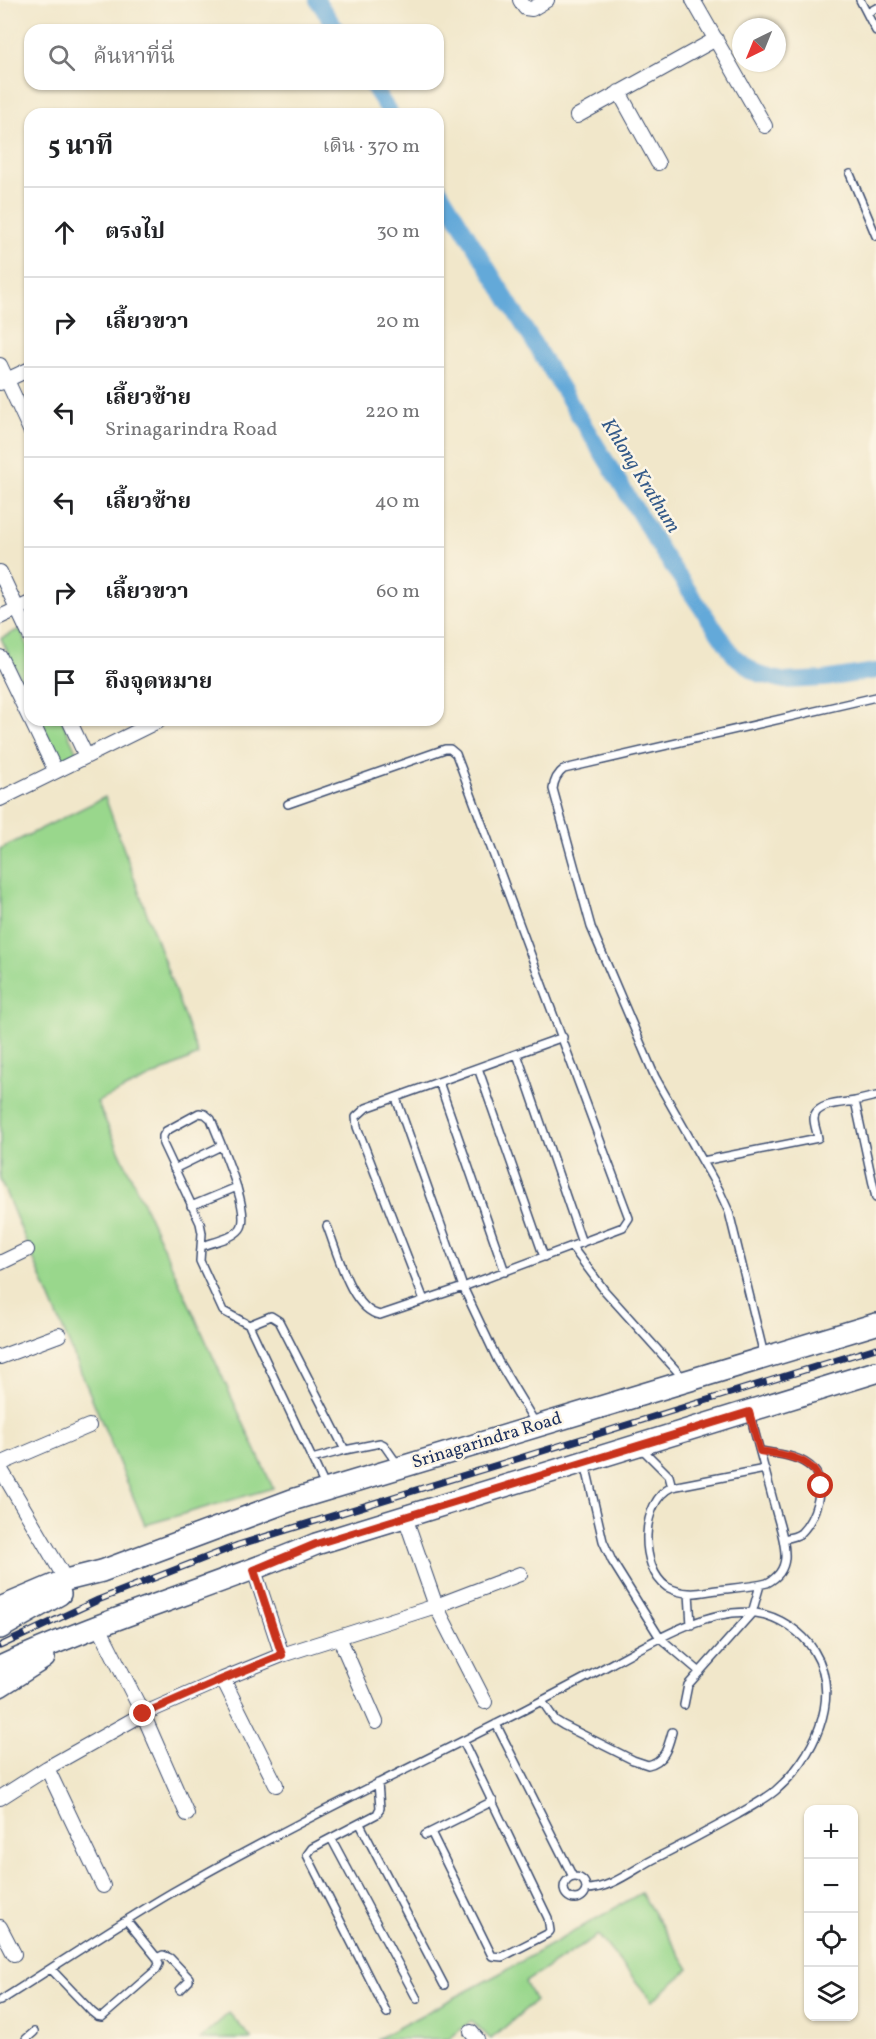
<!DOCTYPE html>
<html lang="th">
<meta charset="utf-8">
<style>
:root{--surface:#fff;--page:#f2f2f2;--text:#202124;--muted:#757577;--line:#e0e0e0}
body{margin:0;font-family:Vollkorn,"Noto Serif Thai",serif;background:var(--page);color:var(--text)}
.controls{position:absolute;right:18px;bottom:18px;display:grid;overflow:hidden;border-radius:12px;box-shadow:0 2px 4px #0004}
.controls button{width:54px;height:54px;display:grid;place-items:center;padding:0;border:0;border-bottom:2px solid var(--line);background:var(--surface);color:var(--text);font:30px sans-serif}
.compass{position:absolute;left:732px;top:18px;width:54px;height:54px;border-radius:50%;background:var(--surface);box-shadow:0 2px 4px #0004;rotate:223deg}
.stop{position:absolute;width:18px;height:18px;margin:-14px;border:4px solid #c8321e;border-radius:50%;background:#fff}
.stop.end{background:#c8321e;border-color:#fff;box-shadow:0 2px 6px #0008}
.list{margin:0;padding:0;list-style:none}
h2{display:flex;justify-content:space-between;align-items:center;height:78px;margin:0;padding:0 24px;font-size:26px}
h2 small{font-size:20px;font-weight:400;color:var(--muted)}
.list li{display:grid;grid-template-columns:39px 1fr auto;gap:18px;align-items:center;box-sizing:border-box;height:90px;padding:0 24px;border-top:2px solid var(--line)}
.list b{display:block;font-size:22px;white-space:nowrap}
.list p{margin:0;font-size:20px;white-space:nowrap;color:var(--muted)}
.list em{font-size:20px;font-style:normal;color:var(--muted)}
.icon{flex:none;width:33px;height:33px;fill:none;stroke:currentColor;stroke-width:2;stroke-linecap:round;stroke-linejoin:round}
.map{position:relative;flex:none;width:876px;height:2039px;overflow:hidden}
.search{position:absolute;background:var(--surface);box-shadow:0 2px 4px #0004;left:24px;top:24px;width:420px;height:66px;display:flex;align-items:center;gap:15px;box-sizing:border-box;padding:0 21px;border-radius:18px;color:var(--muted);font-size:22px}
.panel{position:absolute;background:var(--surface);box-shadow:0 2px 4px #0004;left:24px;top:108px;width:420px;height:618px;border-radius:18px}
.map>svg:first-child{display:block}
.green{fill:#99d78c;stroke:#5a8375;stroke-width:1.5}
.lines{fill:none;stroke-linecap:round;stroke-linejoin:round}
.canal{stroke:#63a9d9;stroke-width:16}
.lane-casing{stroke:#3b4b6e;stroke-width:10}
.street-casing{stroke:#3b4b6e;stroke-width:16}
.primary-casing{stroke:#3b4b6e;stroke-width:24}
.lane{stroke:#fff;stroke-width:7}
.street{stroke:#fff;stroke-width:14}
.primary{stroke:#fff;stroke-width:21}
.rail-casing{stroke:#1b2f5e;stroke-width:7}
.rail{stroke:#fcf5e5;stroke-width:4.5;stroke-dasharray:14;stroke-linecap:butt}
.route{stroke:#c8321e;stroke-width:8}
.labels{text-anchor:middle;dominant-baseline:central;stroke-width:5;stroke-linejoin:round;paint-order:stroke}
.street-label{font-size:18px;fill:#1b2f5e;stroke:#fcf5e5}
.water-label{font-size:20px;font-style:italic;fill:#345a89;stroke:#fcf5e5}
</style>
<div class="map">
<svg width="876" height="2039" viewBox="0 0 876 2039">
<rect width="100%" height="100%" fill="#fcf5e5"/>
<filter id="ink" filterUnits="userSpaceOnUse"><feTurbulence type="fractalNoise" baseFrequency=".0167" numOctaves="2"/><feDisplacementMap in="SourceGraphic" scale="12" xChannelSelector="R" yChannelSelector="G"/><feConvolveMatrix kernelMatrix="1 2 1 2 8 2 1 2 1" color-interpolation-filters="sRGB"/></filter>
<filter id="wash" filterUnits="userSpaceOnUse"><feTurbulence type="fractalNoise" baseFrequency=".008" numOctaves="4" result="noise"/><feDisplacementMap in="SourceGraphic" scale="24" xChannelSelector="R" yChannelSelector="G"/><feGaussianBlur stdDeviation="1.35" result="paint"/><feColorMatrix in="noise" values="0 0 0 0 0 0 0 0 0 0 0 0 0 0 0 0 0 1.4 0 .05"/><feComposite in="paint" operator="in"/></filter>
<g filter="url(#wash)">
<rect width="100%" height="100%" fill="#f1e7ca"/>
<path class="green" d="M20,629L30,651V699L1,638Z
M40,720H62L77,753L59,761Z
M105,797L198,1055L97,1102L273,1488L145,1525L0,1179V849Z
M641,1893L689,1969L652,2001L598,1935L525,1982L535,2001L491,2039L471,2021L449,2039H377L508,1969Z
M229,2013L252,2039H200Z"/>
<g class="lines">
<path class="canal" d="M317,0L337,30
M371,84L391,114
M438,187L663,553L734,656L758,674L785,681L824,679L876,671"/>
</g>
</g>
<g filter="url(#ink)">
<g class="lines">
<g class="lane-casing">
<path id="lane" d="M860,0L876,31
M867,13L876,8
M850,174L876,236
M288,804L445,749H450L456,754L629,1218L623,1227L463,1287L380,1315C351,1310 337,1251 327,1226
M517,1054L582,1243
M478,1068L544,1257
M439,1082L505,1272
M876,1096L855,1101L876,1198
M396,1098L463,1287L498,1361L536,1424
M703,1161L818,1138C817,1132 814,1125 814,1119C814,1103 844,1103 855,1101
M174,1169L221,1146
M191,1206L237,1187
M202,1246C213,1242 232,1239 240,1229C253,1213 218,1139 211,1119L205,1114L199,1113L166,1131L163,1136V1144L200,1223L202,1233L200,1261L223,1311L249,1325L326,1488
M572,1247L605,1291L685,1380
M424,1300L357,1127L356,1117L366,1108L563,1037
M249,1325L271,1316L279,1321L345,1450L380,1443L384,1445L398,1465
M764,1355L729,1212L719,1190L655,1077L591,927L553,789C554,781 557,774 564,769L876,697
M750,1414C758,1446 767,1477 775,1508C779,1524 786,1542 785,1558C784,1570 777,1578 767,1583C751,1587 733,1588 717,1590C708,1591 698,1594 689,1593C683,1593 673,1590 667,1587C639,1568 640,1501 672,1487L765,1469
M641,1448L669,1476L672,1487
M760,1451C777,1454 800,1455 813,1469C828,1484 814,1520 801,1533C796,1537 789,1538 783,1539
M312,1459L345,1450
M585,1463L603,1541L612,1561L660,1638L700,1672
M689,1593L691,1625
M542,1701L555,1720L563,1725L633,1760L648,1765C665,1761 668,1747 672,1732
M684,1705L688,1685L752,1613L760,1585
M496,1724L573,1877
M378,1783L380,1808L377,1814L312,1848L307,1855L387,2013
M360,1824L444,1985
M431,1832L493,1801
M425,1835L431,1832L492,1956L502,1957L547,1934L550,1931L548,1918L463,1741
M331,1838L417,1999
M564 1888a11 11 0 1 1 22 0a11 11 0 1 1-22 0Z
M157,1958L163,1955L170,1958L189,1978V1981L180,1990
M51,1969L92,2012L97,2016L102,2017L156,1970L159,1964L157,1958L127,1921
M0,2001C57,1965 113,1927 171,1893C286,1827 406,1770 524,1710C553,1695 582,1680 611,1664C652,1642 708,1607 756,1613C778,1616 803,1632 814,1651C843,1698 813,1759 775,1791C764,1800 750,1807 737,1815C710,1830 684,1844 656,1858C634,1869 611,1889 586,1889
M26,2039L34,2032"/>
</g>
<g class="street-casing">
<path id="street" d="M520,0L525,8L532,9L547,0
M693,0L765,126
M619,92L658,163
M577,116L716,39
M0,365L30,430
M0,383L30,369
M0,572L30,636
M0,617L30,603
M0,657L30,719
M31,720L55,770
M69,720L86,756
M0,799L160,720
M0,1263L27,1250
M0,1357L59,1335
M0,1464L89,1426
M0,1468L66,1580
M405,1517L436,1606L485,1702
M254,1570L282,1655
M98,1625L143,1714L187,1814
M339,1637L376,1722
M223,1679L276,1785
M47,1768L143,1714L223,1679L282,1655L436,1606L520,1574
M0,1798L47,1768L103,1886
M0,1927L14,1954
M471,2032L477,2039"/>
</g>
<g class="primary-casing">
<path id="primary" d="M0,1608L66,1580L102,1571L292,1500L876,1324
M0,1628L60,1594
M0,1667C103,1619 212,1588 316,1544L876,1372
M0,1686L44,1658"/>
</g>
<use href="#lane" class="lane"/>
<use href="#street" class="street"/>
<use href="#primary" class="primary"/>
<g class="rail-casing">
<path id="rail" d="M0,1646L98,1600L238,1545L876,1348"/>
</g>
<use href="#rail" class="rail"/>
</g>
</g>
<g class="lines" filter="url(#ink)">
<path class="route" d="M143,1714L223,1679L282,1655L254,1570L316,1544L749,1412L760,1451C784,1455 815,1457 821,1486"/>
</g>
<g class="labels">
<g class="street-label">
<text transform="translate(487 1441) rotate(-17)">Srinagarindra Road</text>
</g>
<g class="water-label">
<text transform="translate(640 476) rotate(58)">Khlong Krathum</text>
</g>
</g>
</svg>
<div class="controls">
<button>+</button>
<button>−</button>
<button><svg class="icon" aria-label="locate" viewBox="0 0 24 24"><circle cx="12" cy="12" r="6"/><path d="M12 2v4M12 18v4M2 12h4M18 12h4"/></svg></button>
<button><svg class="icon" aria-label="layers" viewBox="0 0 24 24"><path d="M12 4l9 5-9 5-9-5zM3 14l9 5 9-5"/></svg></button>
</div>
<svg class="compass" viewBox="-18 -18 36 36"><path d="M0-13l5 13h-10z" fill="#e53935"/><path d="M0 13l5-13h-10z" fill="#757577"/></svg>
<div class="stop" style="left:821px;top:1486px"></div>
<div class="stop end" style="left:143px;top:1714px"></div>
<div class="search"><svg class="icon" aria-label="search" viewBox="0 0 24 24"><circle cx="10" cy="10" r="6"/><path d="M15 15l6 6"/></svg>ค้นหาที่นี่</div>
<section class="panel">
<h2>5 นาที<small>เดิน · 370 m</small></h2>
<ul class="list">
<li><svg class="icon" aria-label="ahead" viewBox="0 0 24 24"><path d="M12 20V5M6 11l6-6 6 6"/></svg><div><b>ตรงไป</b></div><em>30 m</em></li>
<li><svg class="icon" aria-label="right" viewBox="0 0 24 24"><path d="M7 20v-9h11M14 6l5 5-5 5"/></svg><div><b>เลี้ยวขวา</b></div><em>20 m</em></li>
<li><svg class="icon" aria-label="left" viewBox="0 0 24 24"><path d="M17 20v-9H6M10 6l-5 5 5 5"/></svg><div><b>เลี้ยวซ้าย</b><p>Srinagarindra Road</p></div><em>220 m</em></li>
<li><svg class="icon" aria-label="left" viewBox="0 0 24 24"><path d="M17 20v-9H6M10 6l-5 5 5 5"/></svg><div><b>เลี้ยวซ้าย</b></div><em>40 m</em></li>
<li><svg class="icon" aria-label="right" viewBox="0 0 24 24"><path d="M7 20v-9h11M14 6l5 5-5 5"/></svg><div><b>เลี้ยวขวา</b></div><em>60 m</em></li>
<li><svg class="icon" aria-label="arrive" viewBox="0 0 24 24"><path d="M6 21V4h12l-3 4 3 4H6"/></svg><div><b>ถึงจุดหมาย</b></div></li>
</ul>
</section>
</div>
